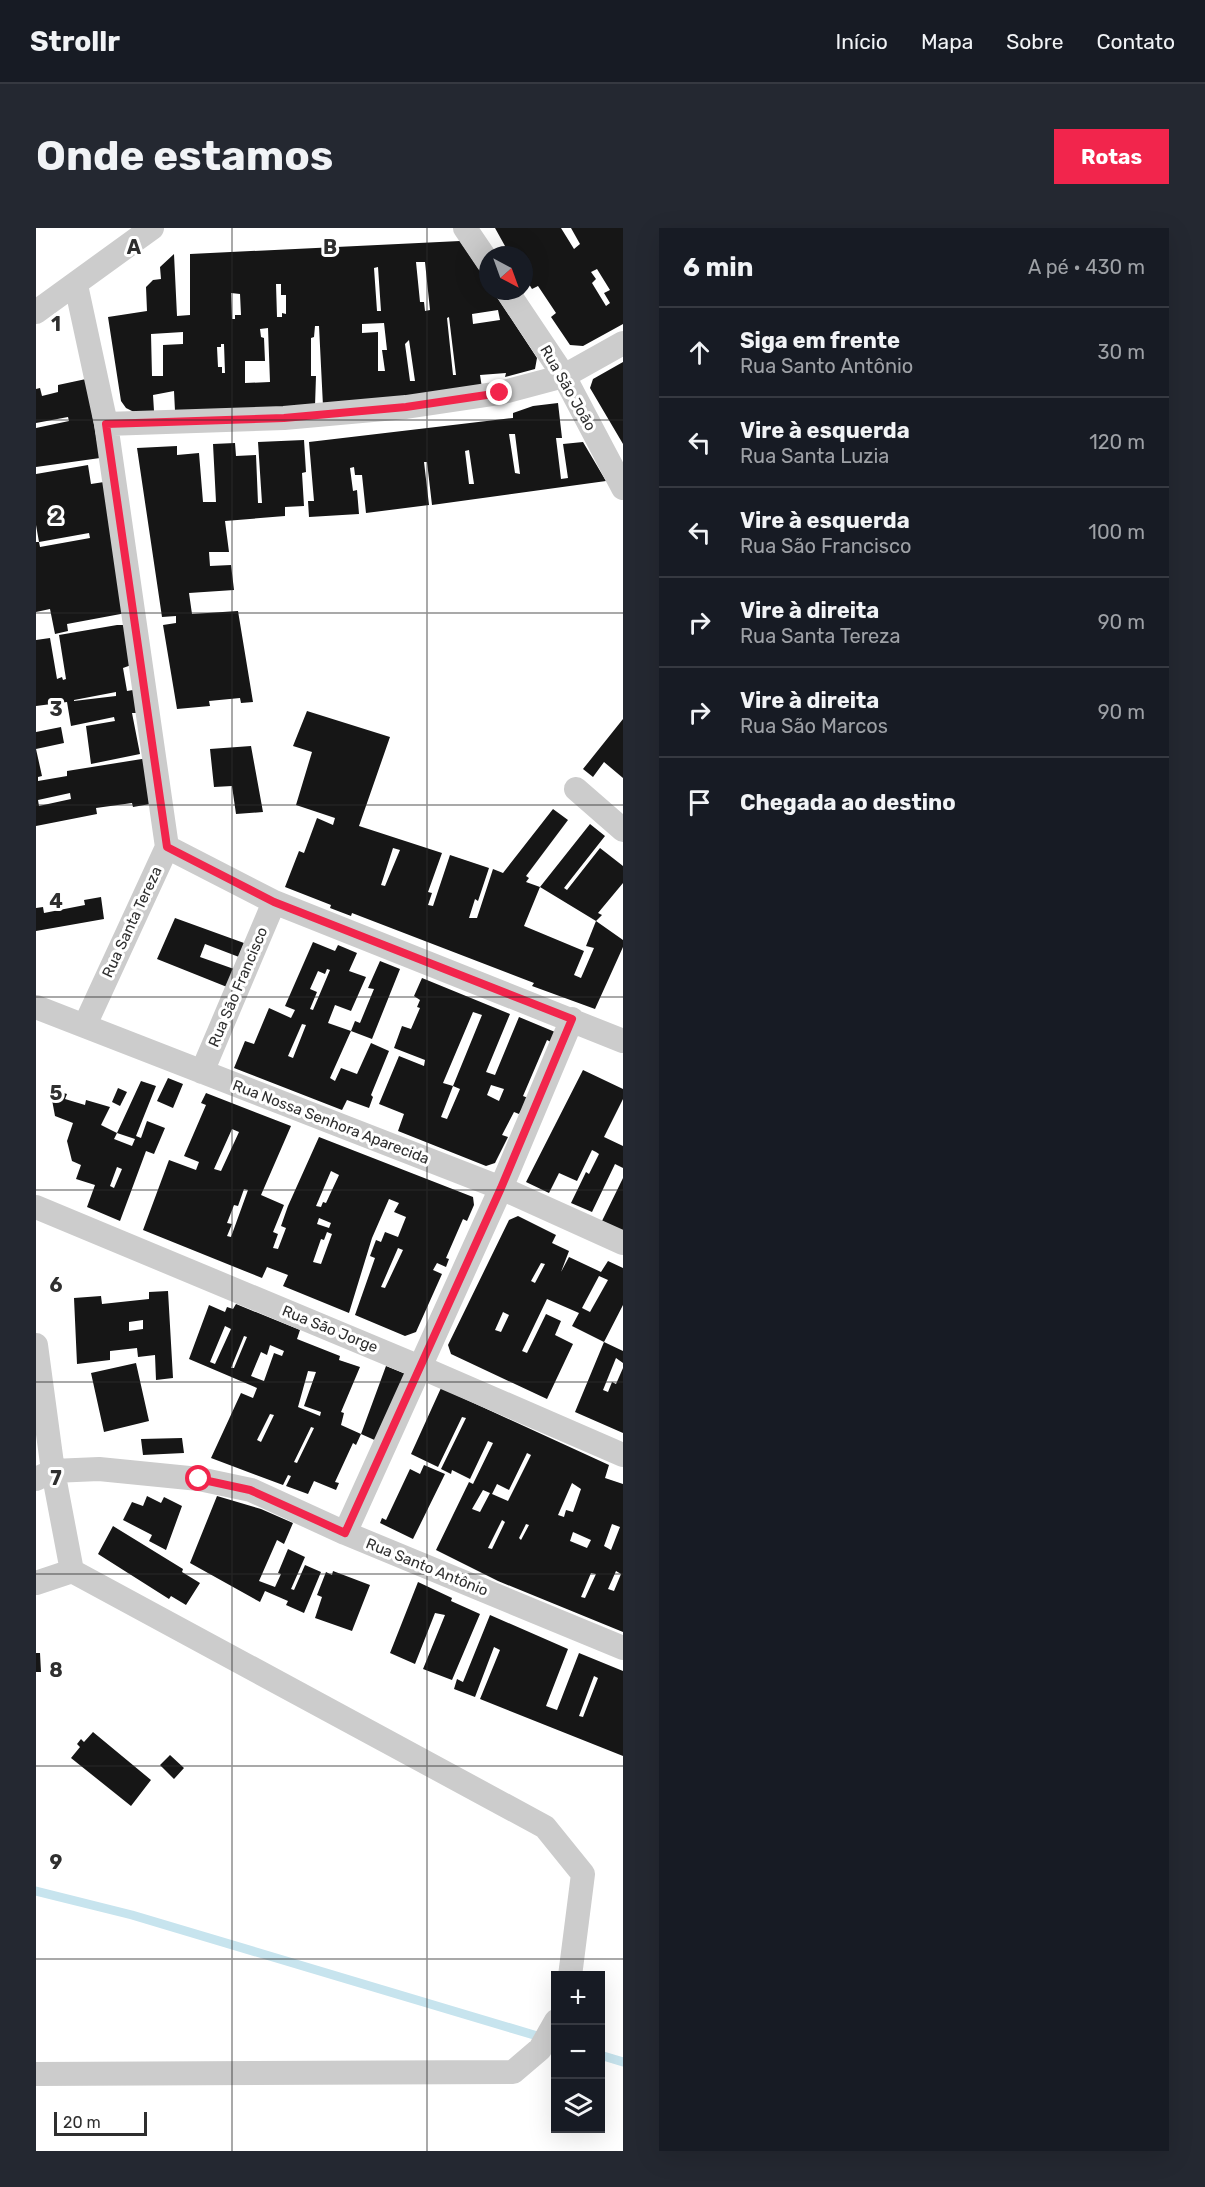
<!DOCTYPE html>
<html lang="pt">
<meta charset="utf-8">
<style>
:root{--surface:#171b24;--page:#242831;--text:#f1f3f6;--muted:#9ea1a6;--line:#363941;--accent:#f2254c}
body{margin:0;font-family:Rubik,sans-serif;background:var(--page);color:var(--text)}
.controls{position:absolute;right:18px;bottom:18px;display:grid;overflow:hidden;border-radius:0px;box-shadow:0 6px 24px #0002}
.controls button{width:54px;height:54px;display:grid;place-items:center;padding:0;border:0;border-bottom:2px solid var(--line);background:var(--surface);color:var(--text);font:30px sans-serif}
.compass{position:absolute;left:443px;top:18px;width:54px;height:54px;border-radius:50%;background:var(--surface);box-shadow:0 6px 24px #0002;rotate:139deg}
.scale{position:absolute;left:18px;bottom:15px;width:93px;box-sizing:border-box;padding-left:6px;border:3px solid #2f2f2f;border-top:0;font-size:16px;line-height:21px;white-space:nowrap;color:#2f2f2f;-webkit-text-stroke:4px #fff;paint-order:stroke}
.stop{position:absolute;width:18px;height:18px;margin:-14px;border:4px solid #f2254c;border-radius:50%;background:#fff}
.stop.end{background:#f2254c;border-color:#fff;box-shadow:0 2px 6px #0008}
.list{margin:0;padding:0;list-style:none}
h2{display:flex;justify-content:space-between;align-items:center;height:78px;margin:0;padding:0 24px;font-size:26px}
h2 small{font-size:20px;font-weight:400;color:var(--muted)}
.list li{display:grid;grid-template-columns:39px 1fr auto;gap:18px;align-items:center;box-sizing:border-box;height:90px;padding:0 24px;border-top:2px solid var(--line)}
.list b{display:block;font-size:22px;white-space:nowrap}
.list p{margin:0;font-size:20px;white-space:nowrap;color:var(--muted)}
.list em{font-size:20px;font-style:normal;color:var(--muted)}
.icon{flex:none;width:33px;height:33px;fill:none;stroke:currentColor;stroke-width:2;stroke-linecap:round;stroke-linejoin:round}
.map{position:relative;flex:none;width:587px;height:1923px;overflow:hidden;border-radius:0px}
header{display:flex;align-items:center;gap:36px;box-sizing:border-box;height:84px;padding:0 30px;background:var(--surface);border-bottom:2px solid var(--line)}
header strong{font-size:28px}
nav{display:flex;gap:33px;margin-inline-start:auto;font-size:21px}
.intro{display:flex;align-items:center;justify-content:space-between;box-sizing:border-box;height:144px;padding:0 36px}
h1{margin:0;font-size:42px}
.button{padding:15px 27px;border-radius:0px;background:var(--accent);color:#fff;font-size:21px;font-weight:700}
main{display:flex;gap:36px;padding:0 36px}
aside{flex:1;background:var(--surface);border-radius:0px;box-shadow:0 6px 24px #0002}
.map>svg:first-child{display:block}
.lines{fill:none;stroke-linecap:round;stroke-linejoin:round}
.stream{stroke:#c7e4ee;stroke-width:9}
.building{fill:#161616;fill-rule:evenodd}
.minor{stroke:#ccc;stroke-width:24}
.route{stroke:#f2254c;stroke-width:8}
.grid{fill:none;stroke:#2f2f2f;stroke-width:1.5;stroke-opacity:0.55}
.labels{text-anchor:middle;dominant-baseline:central;stroke-width:6;stroke-linejoin:round;paint-order:stroke}
.street-label{font-size:15px;fill:#2f2f2f;stroke:#fff}
.grid-label{font-size:20px;text-anchor:middle;font-weight:bold;fill:#2f2f2f;stroke:#fff;stroke-width:6;stroke-linejoin:round;paint-order:stroke}
</style>
<header>
<strong>Strollr</strong>
<nav><a>Início</a><a>Mapa</a><a>Sobre</a><a>Contato</a></nav>
</header>
<div class="intro"><h1>Onde estamos</h1><a class="button">Rotas</a></div>
<main>
<div class="map">
<svg width="587" height="1923" viewBox="0 0 587 1923">
<rect width="100%" height="100%" fill="#fff"/>
<g class="lines">
<path class="stream" d="M0,1663L96,1687L508,1810
M564,1827L587,1834"/>
</g>
<path class="building" d="M459,0H525L538,21L544,16L535,0H587V96L547,118L534,117L515,89L520,85L502,58L496,61L488,48V27H474ZM561,41L574,62L568,65L574,75L570,78L556,55L560,51L555,44Z
M424,13L452,55V63H457L501,130L499,141L469,149L470,145L444,147L446,160L287,178L283,98H279L278,109L275,110V148H280L279,178L139,183L138,163L117,167L118,183L98,184L90,180L85,173L72,89L111,83L110,59L117,52L125,51L124,39L138,26L141,88L154,87V26ZM380,34H389L394,82L389,83L388,74H384ZM342,39L345,83H341L338,40ZM240,56H245V67H250V86L246,85V89H241ZM195,65L204,66L205,87H199V91H196ZM462,82L464,92L437,96L436,86ZM413,89L420,147H417L411,90ZM348,95L351,122H346L349,143H342V104L326,105V96ZM232,100L234,154L209,155V133H229L228,110L225,109L224,101ZM147,104V116L127,117V148H116L115,106ZM373,112L379,153H374L369,116ZM185,116H188L189,145H186V139H182L181,119H185Z
M587,134V216L554,160L557,151Z
M50,151L64,230L0,239V200L33,193L32,189L0,195V161L4,160L6,168L22,164V157Z
M522,175L526,210H520L525,251L532,250L527,216L547,214L570,253L396,277L391,234H388L393,277L330,285L326,247H319L318,239L314,240L317,263L321,262L323,286L273,289L272,273H278L273,214L477,190V185L497,178ZM473,206H479L484,246L479,245ZM433,222L438,256H433L429,223Z
M268,212L270,244L266,245L268,278L249,279V288L189,293L193,324H173L174,338L195,337L198,362L153,365L156,386L202,383L217,474L205,475L204,470L173,473L174,478L141,481L127,397L140,395V388L126,389L101,220L141,218V227L163,225L167,274H180L177,216L199,215L200,228L220,227L222,275H226L222,214Z
M52,237L55,256L68,254L90,385L31,396L32,403L19,406L14,381L0,384V314H3L0,297V246ZM53,305L54,310L4,319L3,314Z
M81,397H92L98,436L87,440L91,463L103,461L101,485H96L104,526L55,536L50,498L79,493L78,489L35,498L31,474L0,478V412L14,410L21,451L26,449L27,452L30,451L23,407ZM80,464V468L38,473V472Z
M271,483L354,509L323,598L406,625L392,664L396,665L392,677L397,678L414,627L453,640L442,673L439,671L433,690H441L457,641L467,645L517,581L532,592L490,648L493,650L490,654L504,659L488,698L548,723L538,747L545,750L558,720L550,718L560,693L587,712V719L559,781L496,758L498,755L316,685L315,688L294,680L295,677L249,659L263,623L268,625L281,590L297,597L299,590L260,577L276,524L257,518ZM357,620L364,622L349,658L345,657Z
M587,491V550L568,534L557,549L547,541Z
M25,499L28,515L0,521V504Z
M215,518L227,584L200,586L196,558L178,559L174,521Z
M0,521L6,548L2,549V553L31,548V543L112,530L120,575L97,579L96,575L60,580L61,586L0,598ZM34,565L35,571L3,578L2,572Z
M554,596L569,608L528,660L531,662L564,620L587,638V655L562,685L566,687L560,693L504,659Z
M65,669L68,691L0,703V680L7,679L8,685L49,677L48,672Z
M139,690L208,715L203,729L169,716L164,729L198,741L191,759L121,731Z
M277,714L299,723L302,717L321,725L313,743L330,749L315,783L299,777L292,795L315,803L294,850L299,853L305,840L321,846L335,815L353,823L335,867L337,869L333,880L311,872L306,882L198,840L209,813L218,816L233,780L255,790L259,782L249,778ZM291,741L294,742L277,782L274,781L281,764L274,761L282,743L289,746ZM266,796L270,797L257,830L252,828Z
M344,733L364,741L336,811L315,803L319,793L324,795L338,761L332,760Z
M386,750L474,786L450,844L459,847L483,789L519,804L515,814L511,812L487,868L492,870L483,886L478,884L466,907L472,909L459,935L450,938L362,903L368,886L343,876L363,828L388,838L389,832L358,820L366,798L375,801L384,780L381,779L384,772L378,768ZM437,784L446,787L417,858L407,855ZM455,857L468,861L463,873L451,867ZM417,858L424,861L411,891L405,889Z
M547,842L587,861V871L568,909L587,918V940L579,936L556,984L535,975L550,944L553,946L563,926L560,924L556,922L541,953L523,945L513,965L490,954Z
M132,850L147,856L137,880L121,873Z
M105,853L120,858L100,908L105,910L111,893L129,900L118,926L110,923L84,993L51,979L59,957L40,951L45,937L36,933L31,913L37,895L19,888L14,861L31,866L29,871L49,877L50,872L74,879L65,897L81,905L78,911L96,918L99,911L81,905ZM81,939L86,941L78,960L74,958Z
M82,860L91,864L84,878L76,874Z
M170,865L255,898L225,967L248,977L237,1004L242,1006L237,1020L242,1021L250,1000L245,998L252,978L283,909L437,969L438,977L431,993L427,991L410,1030L413,1031L410,1039L401,1035L397,1042L406,1046L380,1104L369,1108L319,1087L339,1030L334,1028L340,1012L345,1014L349,1004L362,1009L370,989L358,984L363,975L353,971L336,1010L313,1085L247,1058L252,1047L231,1039L226,1050L107,1002L133,932L160,942L163,934L148,928L170,877L165,875ZM196,901L203,904L185,943L178,941ZM295,943L303,947L290,975L287,974L285,979L280,978ZM208,961L212,962L195,1009L191,1008L196,996L191,995L198,977L202,978ZM283,990L295,995L293,1000L281,996ZM291,1004L296,1006L285,1036L277,1034L285,1011L288,1012ZM362,1020L367,1022L349,1060L345,1059Z
M587,950V1003L566,993Z
M482,988L520,1007L516,1015L533,1023L525,1044L533,1029L565,1044L572,1033L587,1040V1077L568,1114L536,1098L543,1085L511,1071L486,1123L491,1125L510,1086L525,1093L519,1107L537,1116L511,1171L415,1126L412,1117L473,992ZM505,1035L509,1036L499,1055L495,1053ZM563,1048L572,1052L554,1084L546,1080ZM467,1084L473,1087L465,1104L459,1102Z
M132,1063L137,1150L120,1152L119,1127L102,1129L101,1120L74,1123V1132L41,1136L38,1070L65,1068L66,1076L113,1071V1064ZM107,1092V1101L93,1103V1094Z
M200,1076L264,1102L261,1111L304,1128L303,1132L324,1139L305,1184L308,1185L305,1197L325,1206L320,1217L317,1215L299,1254L303,1255L300,1262L278,1253L272,1266L250,1258L255,1248L252,1247L247,1257L175,1230L205,1165L217,1170L221,1160L153,1131L173,1077L189,1084L191,1079L197,1081ZM189,1098L195,1101L179,1136L174,1134ZM208,1108L211,1109L198,1140H195ZM234,1117L248,1123L246,1128L238,1125L228,1153L215,1148L225,1124L231,1127ZM272,1143L280,1144L268,1178L285,1184L284,1188L262,1179ZM234,1186L238,1187L225,1214L221,1212ZM275,1199L278,1200L261,1235L258,1234Z
M568,1114L587,1123V1135L580,1130L567,1162L572,1164L576,1154L580,1156L587,1140V1205L539,1184Z
M100,1135L113,1193L68,1204L55,1145Z
M350,1138L372,1147L343,1214L325,1206Z
M405,1160L573,1237L569,1250L587,1256V1404L462,1353L400,1322L433,1254L437,1256L457,1215L452,1213L434,1251L416,1242L415,1246L405,1241L430,1190L426,1189L402,1239L375,1226ZM491,1225L495,1227L472,1273L456,1266L461,1256L473,1262ZM536,1255L545,1261L537,1284L530,1282L528,1289L522,1287ZM447,1262L454,1265L444,1284L436,1281ZM466,1292L469,1294L456,1321L452,1320ZM490,1296L493,1297L485,1312L483,1310ZM576,1296L584,1299L575,1322L568,1318ZM537,1304L555,1312L551,1320L534,1313ZM580,1343L585,1346L578,1363L572,1361ZM555,1345L560,1346L549,1370L545,1369Z
M146,1210L148,1225L107,1227L105,1211Z
M388,1237L409,1246L377,1311L344,1295L346,1290L350,1292L374,1241L384,1246Z
M111,1268L125,1275L128,1269L146,1278L130,1322L113,1313L116,1307L87,1292L96,1274L107,1278Z
M181,1268L225,1281L257,1295L248,1316L241,1312L223,1353L239,1359L245,1346L242,1345L252,1321L269,1329L255,1361L258,1362L269,1337L285,1344L268,1385L250,1377L252,1373L229,1363L224,1374L154,1335Z
M77,1298L147,1341L146,1344L164,1355L150,1377L135,1368L133,1371L62,1326Z
M297,1343L334,1357L316,1403L279,1390L286,1369L281,1367L290,1344L296,1347Z
M382,1354L416,1370L415,1373L444,1386L416,1452L387,1441L409,1387L399,1385L379,1436L354,1425Z
M454,1387L532,1421L510,1478L521,1482L543,1425L587,1443V1528L444,1471L464,1422L458,1419L439,1469L418,1461L421,1451L427,1454ZM558,1448L562,1450L547,1489L543,1488Z
M0,1425H4L5,1444H0Z
M57,1504L115,1552L95,1578L35,1530L44,1519L41,1516L45,1511L48,1514Z
M134,1527L148,1540L138,1551L124,1537Z"/>
<g class="lines">
<path class="minor" d="M429,0L452,34
M40,57L70,196L131,619L49,797
M471,63L528,148L587,260
M0,84L116,0
M70,196L248,190L370,179L464,165L528,148L587,115
M540,561L587,602
M131,619L238,674L587,813
M0,779L465,960L587,1015
M166,844L238,674
M0,979L384,1139L587,1227
M0,1117L17,1243L36,1343L509,1599L547,1646L534,1748
M0,1251L17,1243L63,1241L163,1251L215,1262L309,1305L587,1420
M309,1305L465,960L536,791
M0,1355L36,1343
M0,1846L477,1844L504,1821L520,1793"/>
</g>
<g class="lines">
<path class="route" d="M163,1251L214,1262L309,1305L465,960L536,791L238,674L131,619L70,196L248,190L370,179L464,165"/>
</g>
<path class="grid" d="M196,0V1923M391,0V1923M0,192H587M0,385H587M0,577H587M0,769H587M0,962H587M0,1154H587M0,1346H587M0,1538H587M0,1731H587"/>
<g class="labels">
<g class="street-label">
<text transform="translate(532 160) rotate(60)">Rua São João</text>
<text transform="translate(96 694) rotate(-65)">Rua Santa Tereza</text>
<text transform="translate(202 759) rotate(-67)">Rua São Francisco</text>
<text transform="translate(295 894) rotate(21)">Rua Nossa Senhora Aparecida</text>
<text transform="translate(294 1101) rotate(22)">Rua São Jorge</text>
<text transform="translate(391 1339) rotate(22)">Rua Santo Antônio</text>
</g>
</g>
<g class="grid-label">
<text x="98" y="26">A</text>
<text x="294" y="26">B</text>
<text x="20" y="103">1</text>
<text x="20" y="295">2</text>
<text x="20" y="488">3</text>
<text x="20" y="680">4</text>
<text x="20" y="872">5</text>
<text x="20" y="1064">6</text>
<text x="20" y="1257">7</text>
<text x="20" y="1449">8</text>
<text x="20" y="1641">9</text>
</g>
</svg>
<div class="controls">
<button>+</button>
<button>−</button>
<button><svg class="icon" aria-label="layers" viewBox="0 0 24 24"><path d="M12 4l9 5-9 5-9-5zM3 14l9 5 9-5"/></svg></button>
</div>
<svg class="compass" viewBox="-18 -18 36 36"><path d="M0-13l5 13h-10z" fill="#e53935"/><path d="M0 13l5-13h-10z" fill="#9ea1a6"/></svg>
<div class="scale">20 m</div>
<div class="stop" style="left:163px;top:1251px"></div>
<div class="stop end" style="left:464px;top:165px"></div>
</div>
<aside>
<h2>6 min<small>A pé · 430 m</small></h2>
<ul class="list">
<li><svg class="icon" aria-label="ahead" viewBox="0 0 24 24"><path d="M12 20V5M6 11l6-6 6 6"/></svg><div><b>Siga em frente</b><p>Rua Santo Antônio</p></div><em>30 m</em></li>
<li><svg class="icon" aria-label="left" viewBox="0 0 24 24"><path d="M17 20v-9H6M10 6l-5 5 5 5"/></svg><div><b>Vire à esquerda</b><p>Rua Santa Luzia</p></div><em>120 m</em></li>
<li><svg class="icon" aria-label="left" viewBox="0 0 24 24"><path d="M17 20v-9H6M10 6l-5 5 5 5"/></svg><div><b>Vire à esquerda</b><p>Rua São Francisco</p></div><em>100 m</em></li>
<li><svg class="icon" aria-label="right" viewBox="0 0 24 24"><path d="M7 20v-9h11M14 6l5 5-5 5"/></svg><div><b>Vire à direita</b><p>Rua Santa Tereza</p></div><em>90 m</em></li>
<li><svg class="icon" aria-label="right" viewBox="0 0 24 24"><path d="M7 20v-9h11M14 6l5 5-5 5"/></svg><div><b>Vire à direita</b><p>Rua São Marcos</p></div><em>90 m</em></li>
<li><svg class="icon" aria-label="arrive" viewBox="0 0 24 24"><path d="M6 21V4h12l-3 4 3 4H6"/></svg><div><b>Chegada ao destino</b></div></li>
</ul>
</aside>
</main>
